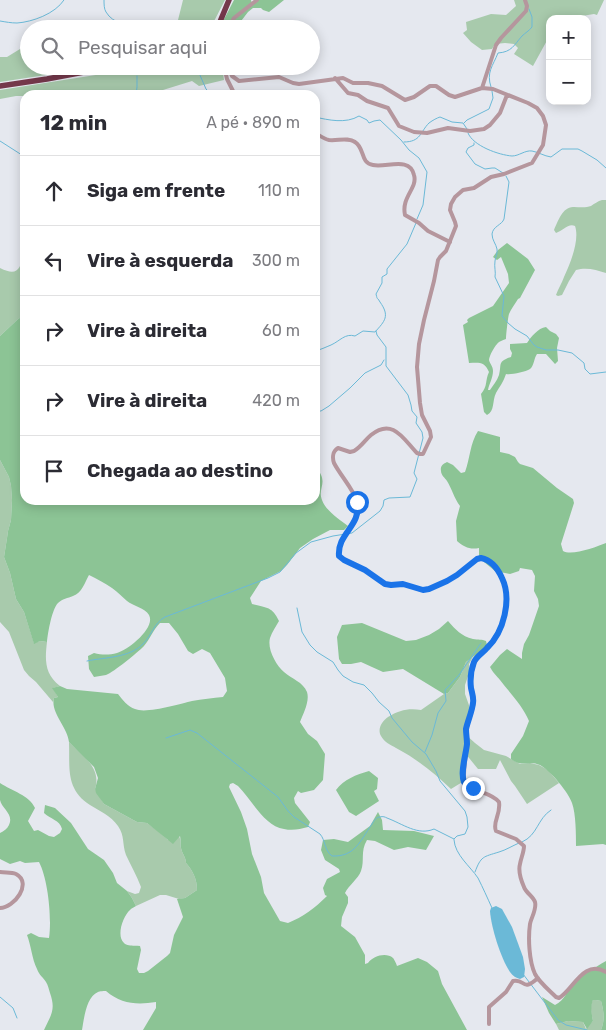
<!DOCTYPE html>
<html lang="pt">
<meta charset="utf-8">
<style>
:root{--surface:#fff;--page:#f7f7f7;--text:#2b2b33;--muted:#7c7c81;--line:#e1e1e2}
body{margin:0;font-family:Rubik,sans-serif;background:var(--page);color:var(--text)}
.controls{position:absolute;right:15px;top:15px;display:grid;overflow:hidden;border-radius:10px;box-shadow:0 2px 12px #0003}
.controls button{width:45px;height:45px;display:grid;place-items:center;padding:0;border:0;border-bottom:1px solid var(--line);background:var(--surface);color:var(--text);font:25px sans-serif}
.stop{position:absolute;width:15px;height:15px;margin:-11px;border:4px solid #1a73e8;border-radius:50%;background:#fff}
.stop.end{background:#1a73e8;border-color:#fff;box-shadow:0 1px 5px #0008}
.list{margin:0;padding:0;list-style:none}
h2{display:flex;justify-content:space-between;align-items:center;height:65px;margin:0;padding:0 20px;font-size:21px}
h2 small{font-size:16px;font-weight:400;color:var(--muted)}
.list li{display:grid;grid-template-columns:32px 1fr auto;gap:15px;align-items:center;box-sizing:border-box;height:70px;padding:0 20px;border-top:1px solid var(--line)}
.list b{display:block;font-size:19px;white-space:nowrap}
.list em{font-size:16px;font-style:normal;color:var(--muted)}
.icon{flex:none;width:28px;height:28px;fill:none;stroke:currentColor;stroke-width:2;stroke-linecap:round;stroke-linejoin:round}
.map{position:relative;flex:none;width:606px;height:1030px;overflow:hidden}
.search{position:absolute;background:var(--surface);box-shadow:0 2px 12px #0003;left:20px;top:20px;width:300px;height:55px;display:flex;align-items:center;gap:12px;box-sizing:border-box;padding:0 18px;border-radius:28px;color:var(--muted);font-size:19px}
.panel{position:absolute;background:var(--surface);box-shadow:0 2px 12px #0003;left:20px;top:90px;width:300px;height:415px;border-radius:15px}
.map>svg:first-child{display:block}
.green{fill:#a8caac}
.forest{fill:#8cc495}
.water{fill:#6bb9d7}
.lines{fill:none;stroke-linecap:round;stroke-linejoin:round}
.stream{stroke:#6bb9d7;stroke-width:1}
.minor{stroke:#b5969d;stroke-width:4}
.highway{stroke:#75384b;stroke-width:5.5}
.route{stroke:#1a73e8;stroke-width:6}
</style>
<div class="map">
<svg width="606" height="1030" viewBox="0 0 606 1030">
<rect width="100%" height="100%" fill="#e5e8ef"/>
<path class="green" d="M183,0H225L210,29H159L162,25L178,20Z
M514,0H604L597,15L594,14L564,19H550V35L533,66L514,54L518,48L514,44L505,43L495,44L492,49L482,50L471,42L463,33L467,30L466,22L491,14L506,15L516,6Z
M20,49L29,53V66H105L0,82V57H7Z
M183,66H222L224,80L199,86L192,81L163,90L164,95H79L77,93L57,95H25V96H16L0,99V90L102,74L168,70Z
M602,200H606V273C596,270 587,267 576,270L569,281L562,295L558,296L556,295C558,289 562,283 564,277C570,264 580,240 575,226C568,223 563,231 556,233L554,230C558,221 563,206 574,207C579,207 586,208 591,206C594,204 598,201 602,200Z
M25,254V314L17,320L0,336V268C18,277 19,269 25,254Z
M0,460L9,477L11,486L12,500L11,520L8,531L7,538L4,557L10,573L16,599L24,612L34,643L40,641L47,642C45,659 44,674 60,686L53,688L58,697L54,698L53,702L36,682L29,676L24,670L9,632L0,622Z
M473,657L469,664V673L465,685V694L470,708L465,728V734L475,743L484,750L506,756L520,764L530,763L539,765L548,770L559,783L527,804L515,786L511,781L500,760L496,769H478L465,753L464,781L451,789C434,773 417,759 396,748C391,745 384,742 381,736C377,729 382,721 388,717C399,710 409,708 421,710L444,694L448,693L460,677L466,662Z
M69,742C82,755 102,768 95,789L104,804L137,822L147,823L158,831L168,840L179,836C181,840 180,843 181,848C182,854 186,857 186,863C193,871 197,879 197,890L185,898L179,899L166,895H160L136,906L132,898L127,891L135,894L139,893L141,887C137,876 131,866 126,855C122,844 125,836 118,826C111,816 100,811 90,805C65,789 70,767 69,742Z
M593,1000H596L601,1001C604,1012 605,1020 601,1030H559L556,1024L568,1021L583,1022L586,1029L593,1021C592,1015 589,1006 593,1000Z"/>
<path class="forest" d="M234,0H251L252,3L255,0H284L269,12L263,10L261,8H253L248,12L235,29H219Z
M507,243L528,259L535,270L520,298L518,299C515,304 511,309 509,314C508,317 506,335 506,339C503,340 501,341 499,342C495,345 489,356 489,360C490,364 493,366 493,371C493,378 489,384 488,390H490C493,385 497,381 499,375C502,364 497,362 511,357L512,353L510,349V344L527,343C531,337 538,328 546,327L550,331L556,334L559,338L557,348L558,361L555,364L546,354H537C534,358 534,366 530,369C525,372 511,375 506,374C503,383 500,386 496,393C492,401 495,411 487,415L484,412L481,394C488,386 485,380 489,372C484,361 479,363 469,363L463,325L468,322L467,320L469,318L493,306L509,283L508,274L501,257L497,260L493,257L498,250Z
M25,314V500H315V466C330,483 317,487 322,500C326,511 339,519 348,526L344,530H330L313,539L300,548L287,565L281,571L261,581L250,598L252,604C266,608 272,606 279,621C276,626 272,632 270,638C267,649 276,665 284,672C292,679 303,682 307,692C310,701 303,714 300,722L308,734L317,741L325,754L323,780L314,790L301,793L298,791L294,798L295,803L310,822L308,827C300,829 293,831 284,829C264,826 252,800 238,786L233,783L230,784L229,787L241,812L247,829L252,854L261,877L264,893L280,921L288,923C303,917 315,908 327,896L325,895L323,888L327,879L340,872L339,869L325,860L321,850L323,840L334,839L348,842L370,826L378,812L382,820L383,830L414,831L434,836L426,850L408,847L394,850L375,841L367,840C360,852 365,860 361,871C358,879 349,885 345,893L348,897V903L342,917L341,926L355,937L365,955V964L368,963C373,956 386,952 393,958C394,959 397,965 397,966L418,958L427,962L438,971L442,984L467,1030H143L156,1008V1002C137,1005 121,1004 106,991C105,991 99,991 98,992C86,997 84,1019 82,1030H44C51,1015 56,1010 50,993C49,990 48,985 46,982C43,977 39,975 37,969C32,959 31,945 27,935L31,933L39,937L49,938C52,918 48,879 39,862L25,863L20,861L10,864L0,859V833C4,831 7,829 9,825C14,814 2,809 0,800C0,795 0,788 0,783C12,791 29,795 35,808L28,821L34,831L38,830L49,836L54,837L60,833L62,829C60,820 50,819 44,813L45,805L55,808L71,823L88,849L104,860L113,873L117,883L127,891L132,898L136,906C135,907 131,908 130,910C123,916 116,936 124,943C128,947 135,945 140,946L141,950L137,969L139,973H144L148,971L167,956L170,953L174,935L183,917L177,899L185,898L197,890C197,879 193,871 186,863C186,857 182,854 181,848C180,844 181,841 180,836L173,844L147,823L137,822L104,804L96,793L95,789L98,778L94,767L69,742C68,728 50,712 54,698L58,697L52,688L60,686L67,689L118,694C122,699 128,707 135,709C146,714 180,704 192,701C202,699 213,698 223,697L227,691L225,678L210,653L202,649L193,654L188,651L178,634L169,623H160C153,630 150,639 144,646C137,653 114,672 106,675C102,676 98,676 94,677L89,669L88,656L94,653C102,655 109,655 117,653C128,650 156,628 149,615C145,608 133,606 127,601C122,597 118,592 112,588C105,583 97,579 89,575C85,582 82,593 73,596C68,598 62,599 58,603C52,609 48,632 47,642L40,641L34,644L24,612L16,599L10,573L4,557L7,538L8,531L11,520L12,500L11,486L9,477L0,460V336L17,320Z
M478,431L500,437V452L509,454L515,457L518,462L520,464L533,468L557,488L573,499L574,503L561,544L563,551C572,556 596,547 606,543V845L603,844L576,846C576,835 576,814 572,803C569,793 550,770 540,765C529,760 522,768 511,759V754L523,736L529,721C523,706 510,693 500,680C497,676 493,673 490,667L500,655L507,649L522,659V653L524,644L529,635L539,606L538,599L534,591L535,576L532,570L520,568L519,571L510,574L495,571L484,562L479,556V548C470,550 464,547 457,541L456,521L460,506C454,498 452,489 447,481C445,478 441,475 441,471C440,466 443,464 447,462L453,465L461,473L465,472C470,459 470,443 478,431Z
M448,621C456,630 461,636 473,639C478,640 482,639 486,641L487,645L485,648L466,662L460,677L448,693L444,694L403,669L383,672L361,662L351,664H342L339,659L337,637L342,625L362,623L406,641L416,640L429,635L439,629Z
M369,771L378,778L377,789L374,791L379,801L356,816L349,812L336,790C344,779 356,775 369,771Z
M606,961V1030H601C605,1020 604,1012 601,1001L596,1000H593C590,1007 592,1015 593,1021L587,1029L583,1022L568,1021L556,1024L549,1013L542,997L555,1005C565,1000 566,992 573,984C583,974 594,968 606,961Z"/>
<path class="water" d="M496,906L502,909L512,927L523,957L525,969L524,977L520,979C516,978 513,976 510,972C501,959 491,927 490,911L491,908Z"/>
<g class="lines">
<path class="stream" d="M104,0C104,4 104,9 106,12C113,24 128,25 140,29
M0,21C6,22 11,23 17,23C32,22 55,14 64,0
M160,29H161
M196,66L206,89L210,93L215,91L214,95
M491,87C486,72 493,66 498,53C512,52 514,45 522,36C525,33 529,31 532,27V17L529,9
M136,95L137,87V76
M315,117C328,120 346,124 359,116L367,120L369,123L374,121L380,120L401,140L409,150L419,158L427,172L423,205L417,219
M464,123L467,120L489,109L493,98L492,91
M468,133C473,146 499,155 512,156C519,156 525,150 532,151C538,152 544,156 551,157L562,149H578L582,151L597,160L606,168
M0,141L25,157
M404,142C421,142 420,132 429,123C433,120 437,118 440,117L452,122L463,123L467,129
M474,143V145L468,148L466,152L475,164L485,169L492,168H495L503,173
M506,176L509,182L504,219C502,225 493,226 492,234C492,240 496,244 497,249C498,253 495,258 495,261C494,267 496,272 495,277L504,296L502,316L508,323L515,329L527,336L534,345L537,347L546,350H558L572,353L584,363L585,369L590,374L606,372
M315,351C320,350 326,347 331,345C340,341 345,333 355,336L363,331L375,332C385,321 390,316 380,302C376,295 378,302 376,294L382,283V277L387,274V269L407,244L416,223
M315,411H321L329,406L350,388L365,373L381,365L384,360
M297,608L302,632L310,645L317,652L333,662L338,670L343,676L353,682L364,685L372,693L379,702L389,711L392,718L412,742L426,754L436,771L440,781L465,811L467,817L468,827L465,834L457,836L454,839
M87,661C106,657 129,658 143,644C152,635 154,623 165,617L268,578L280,572L296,553L311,542L333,536L352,533L380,511L383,506L384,500L389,498L410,497L417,479L414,473L423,438L422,432L416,423L417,417L412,411L411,405L408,395L386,366V347L377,335L376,331
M166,738L190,730L197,733L278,797L288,811L294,817L320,834C326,841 324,850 332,856C355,857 360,841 372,824C374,821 376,817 380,817C383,816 385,817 387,818C403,824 418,836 434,829L454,839
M425,752L432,735L438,713L446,701L445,690L459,675L481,643
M454,840C455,855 470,866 478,878C483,888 487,897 492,908
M522,842C538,835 537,819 551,810
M475,872C481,856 483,857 499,852C506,850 512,846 519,843
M523,974L558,1020L566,1025L587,1030
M0,997L13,1008L17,1018"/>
<path class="minor" d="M228,29L234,18L257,0
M224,66L227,79L235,95
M228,66L232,76L239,81L279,77L293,83L299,84L343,78L353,83H368L382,86L405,100L414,97L430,86H436L449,95L455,97L482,88L493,89L528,103L537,108L543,116L546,125L543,145L532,163L504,174L491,177L474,188L463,190L455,197L451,204L450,210L455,222L456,226L446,251L440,257L438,260L434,281L424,320L419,344L417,367L420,403L422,415L430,431L431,437L423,454H420L417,453C404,440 393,417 371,435C365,440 361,447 354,451L350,452L338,448C333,451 332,457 334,463C340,475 355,491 358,504C362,525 331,539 341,558L365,570L385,584L391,585L403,584L423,590L429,589L447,581L457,575L477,559L481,558C491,560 498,569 502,578C512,600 504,628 489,646C483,654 475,657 473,667C471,674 470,682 471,690C472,694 474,697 474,701C473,710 469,718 467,727C466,732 467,737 467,742C467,755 463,767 464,781C472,793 490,791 499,802C501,815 492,822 496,831L516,839L524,846C524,852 521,858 520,864C518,871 521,880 524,887C526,893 533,896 535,902C537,909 531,918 530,924C528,938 529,961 535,974C539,982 549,990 556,997L559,998C574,989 583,959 606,972
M335,78L348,93L358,95L367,101L388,108L399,126L414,132L427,133L448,128L470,131L484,129L490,125L500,113L507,95
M482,88L496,45L501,38L526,11L527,6L525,0
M315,133C319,135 324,139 329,140C338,141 348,137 355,142C365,148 360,163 373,165C386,168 410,156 414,175C418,188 401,197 405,215L419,223L428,231L450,242
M0,872C5,873 11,872 16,874C33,883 14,908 0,908
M489,1024V1007L506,992L513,981C526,978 521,993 538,978"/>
<path class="highway" d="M217,29L229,0
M0,86L47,79L100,69L156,66"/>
</g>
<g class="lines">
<path class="route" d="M357,502C362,526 337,533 339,556L344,560L365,570L385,584L391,585L403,584L423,590L429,589L447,581L457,575L477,559L481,558C491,560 498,569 502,578C512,599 504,632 487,648C483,653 477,656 474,662C471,670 470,680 471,688C472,693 474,698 473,703C472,712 468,720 466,729C466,734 467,739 467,744C466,754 460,773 464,782C466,785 470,787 473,788"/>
</g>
</svg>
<div class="controls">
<button>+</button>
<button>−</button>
</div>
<div class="stop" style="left:357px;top:502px"></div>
<div class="stop end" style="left:473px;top:788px"></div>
<div class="search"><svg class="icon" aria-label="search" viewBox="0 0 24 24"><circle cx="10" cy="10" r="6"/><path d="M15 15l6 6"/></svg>Pesquisar aqui</div>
<section class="panel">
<h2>12 min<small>A pé · 890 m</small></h2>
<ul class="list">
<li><svg class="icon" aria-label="ahead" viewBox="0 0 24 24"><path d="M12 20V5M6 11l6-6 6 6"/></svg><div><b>Siga em frente</b></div><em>110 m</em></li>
<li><svg class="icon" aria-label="left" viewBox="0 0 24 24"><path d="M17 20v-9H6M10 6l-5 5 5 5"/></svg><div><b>Vire à esquerda</b></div><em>300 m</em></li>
<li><svg class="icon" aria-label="right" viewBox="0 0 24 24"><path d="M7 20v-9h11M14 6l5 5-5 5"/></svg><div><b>Vire à direita</b></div><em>60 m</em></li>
<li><svg class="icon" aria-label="right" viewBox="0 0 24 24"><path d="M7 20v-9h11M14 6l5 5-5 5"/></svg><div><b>Vire à direita</b></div><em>420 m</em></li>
<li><svg class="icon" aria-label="arrive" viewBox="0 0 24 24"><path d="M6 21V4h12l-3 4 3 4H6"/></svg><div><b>Chegada ao destino</b></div></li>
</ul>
</section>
</div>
